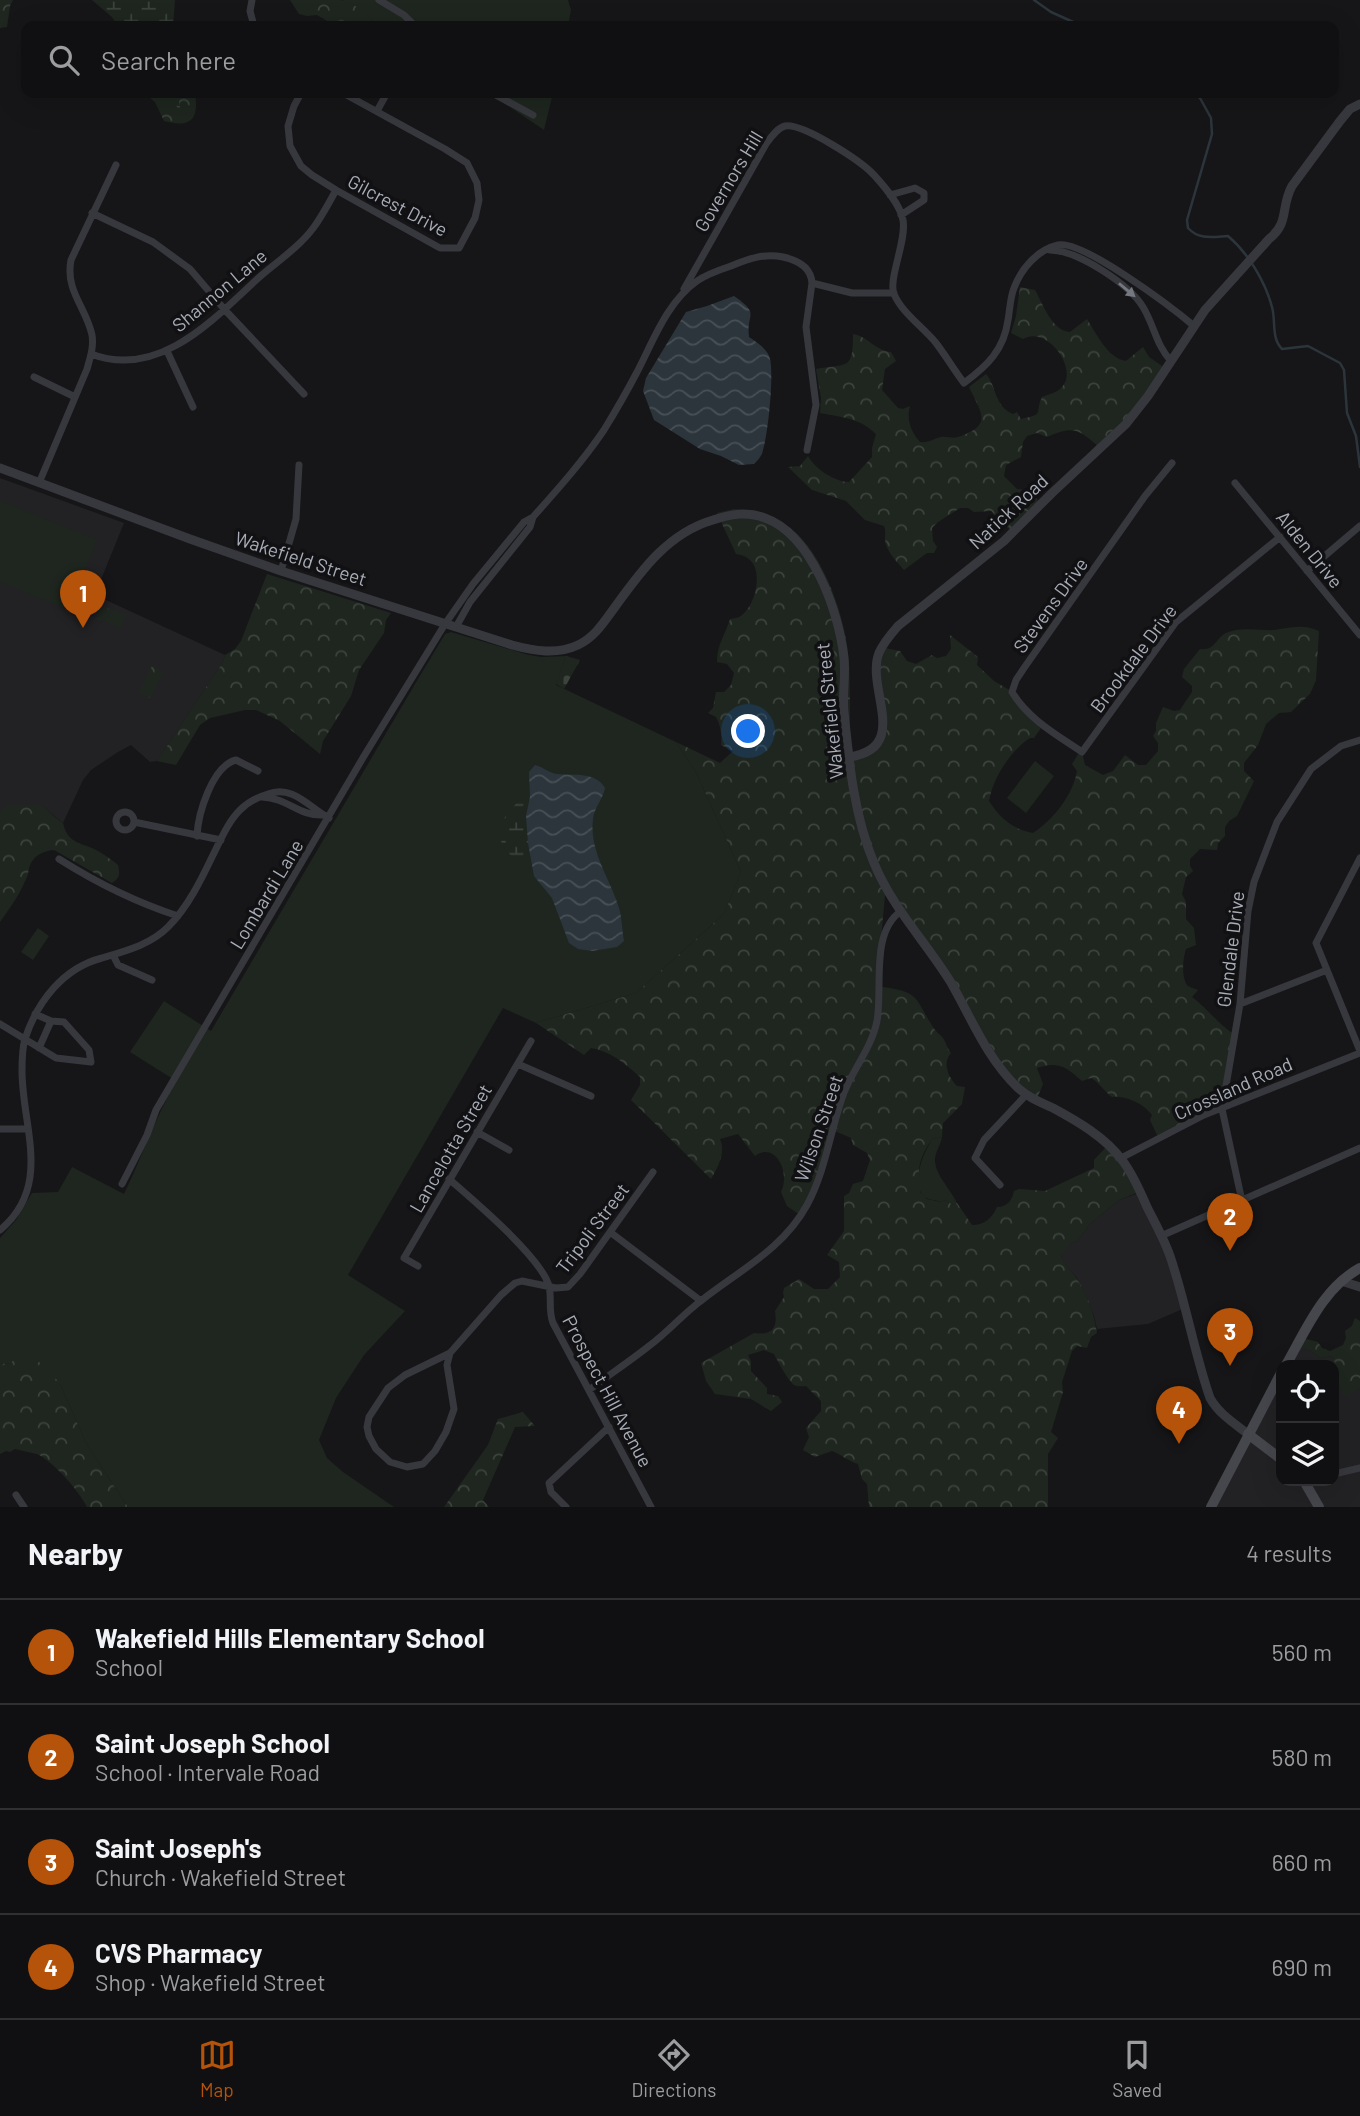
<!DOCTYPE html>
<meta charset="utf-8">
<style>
:root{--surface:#101012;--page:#19191b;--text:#f1f3f6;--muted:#9c9d9f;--line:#303032;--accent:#b45309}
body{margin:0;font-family:Barlow,sans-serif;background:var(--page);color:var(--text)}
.controls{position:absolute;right:21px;bottom:21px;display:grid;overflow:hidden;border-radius:14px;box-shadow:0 7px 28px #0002}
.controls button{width:63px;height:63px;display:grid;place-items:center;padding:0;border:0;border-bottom:2px solid var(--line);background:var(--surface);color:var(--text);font:35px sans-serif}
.you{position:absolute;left:749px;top:732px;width:24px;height:24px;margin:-18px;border:5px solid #fff;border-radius:50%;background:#1a73e8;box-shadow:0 0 0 10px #1a73e833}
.badge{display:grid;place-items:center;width:46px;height:46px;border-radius:50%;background:var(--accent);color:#fff;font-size:23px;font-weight:700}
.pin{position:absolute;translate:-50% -58px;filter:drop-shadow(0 2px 4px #0008)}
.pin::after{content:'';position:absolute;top:37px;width:24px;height:21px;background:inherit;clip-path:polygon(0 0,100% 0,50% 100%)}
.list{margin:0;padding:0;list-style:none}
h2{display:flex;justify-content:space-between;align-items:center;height:91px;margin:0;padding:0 28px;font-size:30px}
h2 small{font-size:23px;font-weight:400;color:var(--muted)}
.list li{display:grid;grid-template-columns:46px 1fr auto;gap:21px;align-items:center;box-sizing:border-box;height:105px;padding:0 28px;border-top:2px solid var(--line)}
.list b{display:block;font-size:26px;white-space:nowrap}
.list p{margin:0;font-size:23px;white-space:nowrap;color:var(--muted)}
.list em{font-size:23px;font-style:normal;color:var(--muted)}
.icon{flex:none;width:38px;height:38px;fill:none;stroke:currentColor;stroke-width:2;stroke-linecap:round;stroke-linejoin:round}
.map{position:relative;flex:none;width:1360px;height:1507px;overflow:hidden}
.search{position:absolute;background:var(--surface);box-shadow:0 7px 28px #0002;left:21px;right:21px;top:21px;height:77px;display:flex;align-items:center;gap:18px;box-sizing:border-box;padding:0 24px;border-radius:14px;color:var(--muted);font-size:26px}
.sheet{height:511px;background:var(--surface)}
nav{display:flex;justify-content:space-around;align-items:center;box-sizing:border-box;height:98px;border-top:2px solid var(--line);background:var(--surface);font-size:19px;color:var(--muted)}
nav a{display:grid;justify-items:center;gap:4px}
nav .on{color:var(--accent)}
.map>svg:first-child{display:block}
.built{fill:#222225}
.grass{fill:#1e261f}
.forest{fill:url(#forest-crowns)}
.wetland{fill:url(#wetland-marsh)}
.cemetery{fill:url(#cemetery-stones)}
.water{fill:url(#water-waves)}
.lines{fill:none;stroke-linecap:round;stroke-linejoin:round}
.stream{stroke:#2c353c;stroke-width:2.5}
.minor{stroke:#37383d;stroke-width:7}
.tertiary{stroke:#37383d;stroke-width:9}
.secondary{stroke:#45474d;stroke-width:10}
.oneway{fill:#757881}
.labels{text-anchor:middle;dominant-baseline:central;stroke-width:7;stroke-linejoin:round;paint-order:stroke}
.street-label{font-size:19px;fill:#a8adb8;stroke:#111113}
</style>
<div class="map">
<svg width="1360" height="1507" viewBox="0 0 1360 1507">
<defs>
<pattern id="forest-crowns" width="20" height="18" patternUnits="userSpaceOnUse" patternTransform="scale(1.75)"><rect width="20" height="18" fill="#1e261f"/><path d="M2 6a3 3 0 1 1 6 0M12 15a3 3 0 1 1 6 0" fill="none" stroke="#3c433d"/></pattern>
<pattern id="wetland-marsh" width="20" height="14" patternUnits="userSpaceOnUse" patternTransform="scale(1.75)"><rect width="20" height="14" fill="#1e261f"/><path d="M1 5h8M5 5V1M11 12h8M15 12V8" fill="none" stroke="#3c433d"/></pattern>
<pattern id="cemetery-stones" width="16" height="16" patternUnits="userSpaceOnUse" patternTransform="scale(1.75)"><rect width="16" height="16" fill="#1e261f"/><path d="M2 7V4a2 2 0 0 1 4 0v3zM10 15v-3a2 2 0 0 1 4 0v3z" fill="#3c433d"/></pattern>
<pattern id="water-waves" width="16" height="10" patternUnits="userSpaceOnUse" patternTransform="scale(1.75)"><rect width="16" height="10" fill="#2c353c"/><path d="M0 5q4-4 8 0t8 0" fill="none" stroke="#485056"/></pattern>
</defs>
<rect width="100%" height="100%" fill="#161618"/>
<path class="built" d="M0,478L124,523L100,582L106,600L225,655L223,662L157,761L150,762L131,745L118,752L91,770L83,780L63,823L41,805L28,806L0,812Z
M1139,1193L1162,1234L1185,1308L1148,1324L1097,1329L1094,1316L1086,1295L1077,1278L1064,1263L1061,1255L1063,1250L1071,1243L1077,1241L1090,1224L1119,1200Z
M1297,1346L1311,1351L1320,1358L1332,1356L1334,1359L1338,1384L1346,1395L1360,1388V1507H1212L1281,1374V1481H1334V1365H1286Z"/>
<path class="grass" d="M342,0H568L571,10L568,26H376C369,13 354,7 342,0Z
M489,93H553L544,130Z
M0,501L97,540L69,610L0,582Z
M451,632L529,655L542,657L566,656L556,685L676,742L696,772L741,872L724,914L636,993L536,1023L503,1008L348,1275L405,1311L364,1355L336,1398L319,1440L327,1458L343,1472L394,1507H128L87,1445L60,1384L10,1363L0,1364V1238L16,1220L32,1193L58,1192L72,1167L124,1194C142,1156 156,1117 176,1081L130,1052L164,1001L211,1031L415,684L445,634Z
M1035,761L1054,776L1026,813L1007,798Z
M38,928L49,936L33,960L21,952Z
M942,1137C941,1144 936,1151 935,1158C934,1174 950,1188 957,1203L953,1205L945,1200L941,1202C936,1200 929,1200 925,1197C909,1185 924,1152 932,1139Z"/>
<path class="forest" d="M0,0H13L10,6L7,27L0,28Z
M290,0C306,0 325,0 340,0C353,2 370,15 376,26H336L317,15L307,16L299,14Z
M145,93H195C199,120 191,128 164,121L155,102Z
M1020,287L1035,290C1043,304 1052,331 1070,332L1087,319C1096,333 1108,359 1126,361L1143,347L1149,357L1165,368L1133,417L1100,448C1079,429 1073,425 1047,437L1037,433L1027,436L1023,442L1021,457L1006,465L1004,476L1017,489L1029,490L1041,504L1012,532L991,511L974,512L968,508H960L938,522L932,528L933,541L937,547L934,553H927L904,570C897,562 885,550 885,538C885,534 886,530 884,526L865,520L846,501L812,490L788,467L800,466L808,456C815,469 835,482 849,482L872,457V448L876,434C860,418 841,417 820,413L821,398L816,369C848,363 853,371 853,334C867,336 876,351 891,352L896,361L885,369L882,390L898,408L903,409L910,406C906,419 911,432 920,442C929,443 933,439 941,437C947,436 952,439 958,437C994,425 981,413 969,387L986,374C997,387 994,406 1013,414L1017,412L1021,419C1046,414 1034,414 1042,397C1049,394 1057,393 1062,387C1079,369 1047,325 1023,339L1011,333L1016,316Z
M734,509C755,511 773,516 790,528C825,554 847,622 849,664C850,686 850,708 850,729C850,740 850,752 852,761L871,751L883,736L878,674L885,648L900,651L907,661L916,664L932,655L937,658L946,656L951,649L950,635L978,657L977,665L994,681L1013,692L1043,725L1034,738H1030C1010,751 993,778 989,801C1000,818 1012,829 1033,833C1053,820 1073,795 1077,771L1072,764L1080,751L1082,752L1085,765L1103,775L1113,771L1125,755L1138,765H1146L1158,751V743L1153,736L1156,731V723L1163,707L1174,711L1180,710L1192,692V686L1182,677L1184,669L1200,649C1215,651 1215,639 1226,633C1242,626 1259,631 1275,630C1284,629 1294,626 1303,627C1308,627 1314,629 1319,631L1316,680L1310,694L1291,712L1279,713L1266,724L1258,745L1244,763V771L1254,781L1237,816L1229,821L1225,827V836L1218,843L1217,850L1200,849L1190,859V866L1193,871L1186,877L1182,894L1186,902V919L1194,928L1196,945L1186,949C1183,958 1181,977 1187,985C1189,987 1195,989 1198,990L1192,997C1207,1008 1219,1025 1235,1035L1223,1108L1158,1137L1150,1120L1152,1115C1145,1104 1125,1095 1112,1097C1104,1091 1100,1083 1091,1078L1082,1081C1066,1066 1057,1061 1037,1068L1043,1084L1037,1099L1012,1080L970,1015L886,893L885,895L880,950L882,987C923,992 915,1001 935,1030C937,1033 941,1035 943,1038C946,1043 947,1048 951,1053C942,1063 948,1077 957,1086L965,1087L962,1104L943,1123L942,1137L932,1139C923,1152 914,1170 922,1185L920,1192L927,1199L941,1202L945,1200L953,1205L957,1203L972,1225C985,1225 992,1218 997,1207C1007,1207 1012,1201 1014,1191L1019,1189L1045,1191L1094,1168V1160L1108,1145L1139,1192L1119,1200L1090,1224L1077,1241L1071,1243L1061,1255C1064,1265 1071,1270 1077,1279C1088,1295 1094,1314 1097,1333L1091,1337L1087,1348L1077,1346L1072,1351L1062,1382L1063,1392L1051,1432L1058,1438L1048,1454V1507H869L867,1484L862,1479L858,1464C848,1461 842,1455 832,1451L815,1457L803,1450L809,1437L806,1428L821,1411V1401L806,1386C801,1386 798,1387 794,1385C789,1382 777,1360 774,1354L764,1350L748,1355L751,1361V1371L767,1388V1394L778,1396L782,1402L771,1411L751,1399L715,1394L706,1381L701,1363L754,1333C772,1336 778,1328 775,1311L784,1297L783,1293L784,1288L799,1279L814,1289H828L840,1277L839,1262L827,1255L844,1231V1196L849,1193L853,1184L863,1181L870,1160L867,1153L853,1145L851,1138L835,1131L815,1189L800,1215L787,1206L781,1192C791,1172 775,1141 755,1156L738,1134L720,1139C726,1152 718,1167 711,1179L631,1100L640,1085V1077C626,1064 610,1051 591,1048L584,1055L536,1023L636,993L724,914L741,872L696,772L676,742L720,763L733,751L721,745C722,735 721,726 716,717L708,713L713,708L716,692H724L731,685L734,673L727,664L717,662C717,644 725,636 730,619C734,618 738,618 741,616C755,606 763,574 751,561C746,556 742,555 736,554L717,513Z
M267,574L391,613L386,620L384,633L359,670L351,696L323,741L320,754L280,721L256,710H245L210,718L200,725L176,765L157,761L223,662L225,655L235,649L241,641Z
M101,606L126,615L121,628L96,618Z
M152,666L163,672L150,698L139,692Z
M8,805H41C47,809 55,818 63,823C68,845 82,842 98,851C105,855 112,860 118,865C120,874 120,878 112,883L54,850C46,850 35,855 31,863C28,868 29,874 26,879C20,894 10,908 0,922V812Z
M1355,1318L1360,1321V1388L1346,1396L1338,1384L1334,1359L1332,1356L1320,1358L1311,1351L1297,1346L1302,1338L1318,1342L1322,1348L1330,1351L1343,1345L1346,1338L1345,1331L1352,1326Z
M20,1356L39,1362L46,1366L60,1384L87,1445L128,1507H87C80,1492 53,1461 37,1454C30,1452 22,1451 15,1449L10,1452L6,1451L0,1454V1364L10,1363Z
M523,1412L535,1426L515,1427L483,1500L489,1507H444L488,1445L498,1419Z"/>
<path class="wetland" d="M92,0H175L173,26H118L112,17Z
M160,93H178L180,108L170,106Z
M530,797C525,820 527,840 532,863C521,861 508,857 503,846C493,826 511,802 530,797Z"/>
<path class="cemetery" d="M566,656L580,660L564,689L556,684Z"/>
<path class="water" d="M734,296C761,315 746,312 749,337C756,342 766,348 769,356C775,368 768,435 763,450C762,456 758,460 754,464L739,465L721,456L700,449L654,420L643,391L646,378L686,312L707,306Z
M535,765C543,767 549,773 557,774C574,776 595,771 605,788C603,799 594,808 593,819C589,852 610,878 619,908C622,918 622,930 624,941L617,947L592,951L578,949L569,943L552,898L534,876L528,843L526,816L530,797L529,772Z"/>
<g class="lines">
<path class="stream" d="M1034,0L1051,12L1082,26
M1192,93L1200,98L1211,118L1212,134L1187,220L1188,228C1199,240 1212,237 1228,236C1248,253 1265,281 1272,307C1276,321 1271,338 1282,349L1308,346L1340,363L1344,370L1347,413L1356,436L1360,467"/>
<path class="minor" d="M252,0L250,11L254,26
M379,0L404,15L415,26
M301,93L294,106L288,126L290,146L301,166L312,175L336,190L440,248H459L475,218L479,200L477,183L467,163L445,149L343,93
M492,93L533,115
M377,111L387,93
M890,195L915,188L924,193V200L901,215
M92,213L153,242L190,269L225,310L304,394
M1050,250C1077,250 1129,284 1143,307C1154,325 1156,345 1171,361
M684,289L766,144C771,137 777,128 785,126C803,123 861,161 874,175C884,186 900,204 903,220C907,240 888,279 894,294C902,313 923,327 936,343C946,356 954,370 964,383C987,366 1004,350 1008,320C1010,309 1010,298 1014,288C1021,269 1037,250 1058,245C1082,239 1174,309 1194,326
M167,351L193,407
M91,354C157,379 210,323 254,282C273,264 298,249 314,227C322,216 329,203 336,190
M34,377L75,397
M807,450L816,405L806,327L812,283
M1172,463L1145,496L1024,668L1016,680L1012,692C1028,719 1057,735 1082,752L1176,622L1280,537
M39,483L87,369C90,358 94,347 92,335C86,307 65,291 71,260L116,165
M1235,483L1360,635
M281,571L296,519L299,465
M1307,571L1360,526
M456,627L470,602L530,527L533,517
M262,797C288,798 298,816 323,815
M116 821a9 9 0 1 1 18 0a9 9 0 1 1-18 0Z
M134,822L221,840
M197,836C198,814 212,766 236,760L258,771
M1360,858L1316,943L1360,1051
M59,859C97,883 135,902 178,916
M113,955L118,965L152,980
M1240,1004L1327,970
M0,1024L56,1058L91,1062L89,1050L64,1022L51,1021L35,1014
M39,1048L51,1021
M518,1064L591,1096
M0,1129H28
M477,1132L509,1150
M1121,1158L1204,1115L1360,1053
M449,1179C473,1200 541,1257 549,1286C552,1298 548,1311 553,1323L651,1507
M122,1184L147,1135L156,1110L364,756L445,624L473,584L524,522L533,517C558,489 583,461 604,430C615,412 626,393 636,374C653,342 666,303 697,281C707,274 719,270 731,266C748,259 764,253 783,257C797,260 811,267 812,283L852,293H894
M1000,1185L975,1158L984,1140L1026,1095
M1242,1201L1222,1109L1240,1004L1248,911L1254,882L1277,822L1311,769L1341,746L1360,740
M0,1230C53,1186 22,1127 22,1071C22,1060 22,1049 25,1039C37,1002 63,968 102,958C125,951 150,945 168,927C188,907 201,880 213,855C221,839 228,822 240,810C248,802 258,797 268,794C292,784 310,808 329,818
M610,1232L701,1301
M1161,1236L1360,1148
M418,1266L404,1258L531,1041
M450,1353L447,1365L454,1409L446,1432L435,1451L423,1464L407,1467L390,1462L376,1449L369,1436L367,1427L369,1417L388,1388L405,1375L450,1353L501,1295L515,1283L522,1281L556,1288L568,1287L580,1274L653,1172
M589,1390C609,1375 630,1361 649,1346C668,1332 683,1314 702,1300C740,1270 783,1249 807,1205C825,1172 830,1133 842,1098C851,1071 871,1050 877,1021C883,987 870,933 901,911
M1334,1474L1360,1468
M16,1495L24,1507
M566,1507L551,1492L549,1483L609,1427"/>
<path class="tertiary" d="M0,468L190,539L281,571L512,645C534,651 557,655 578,645C595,637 604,622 615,607C641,571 668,533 713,520C731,514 747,511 765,518C812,535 839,612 844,658C846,676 842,694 844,712C849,762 854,816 874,863C892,907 925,941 950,981C972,1019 986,1057 1018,1088C1029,1098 1040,1102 1053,1108C1077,1121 1105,1137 1122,1160C1133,1174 1140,1191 1147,1207C1155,1223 1164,1239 1170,1256C1186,1303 1194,1352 1210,1398C1219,1414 1234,1423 1248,1434
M849,757C912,748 865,688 879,653C883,643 891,634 898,626L1004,541L1052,493L1126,424L1148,396L1205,310L1269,239C1290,222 1280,208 1292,186L1340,121L1350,109L1360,104
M1341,1281L1360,1287"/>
<path class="secondary" d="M1286,1365C1306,1330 1323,1288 1360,1268
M1248,1434L1281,1459
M1304,1481L1319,1507
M1211,1507L1281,1373"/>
</g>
<defs><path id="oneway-solid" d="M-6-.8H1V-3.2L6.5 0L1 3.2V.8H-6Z" transform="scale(1.75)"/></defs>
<use class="oneway" href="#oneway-solid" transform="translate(1127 290) rotate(40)"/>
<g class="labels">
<g class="street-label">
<text transform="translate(728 181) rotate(-59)">Governors Hill</text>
<text transform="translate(398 205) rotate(28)">Gilcrest Drive</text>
<text transform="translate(219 290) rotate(-40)">Shannon Lane</text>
<text transform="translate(1008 511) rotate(-43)">Natick Road</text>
<text transform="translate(1310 549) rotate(51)">Alden Drive</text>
<text transform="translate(301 558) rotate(18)">Wakefield Street</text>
<text transform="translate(1050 605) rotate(-54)">Stevens Drive</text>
<text transform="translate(1133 658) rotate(-53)">Brookdale Drive</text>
<text transform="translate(829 711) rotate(-96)">Wakefield Street</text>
<text transform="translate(266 894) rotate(-59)">Lombardi Lane</text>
<text transform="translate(1230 949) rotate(-83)">Glendale Drive</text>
<text transform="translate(1233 1088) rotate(-24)">Crossland Road</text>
<text transform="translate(818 1128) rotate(-71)">Wilson Street</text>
<text transform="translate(450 1148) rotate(-60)">Lancelotta Street</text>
<text transform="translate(592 1228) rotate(-53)">Tripoli Street</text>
<text transform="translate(608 1391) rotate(62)">Prospect Hill Avenue</text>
</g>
</g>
</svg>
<div class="controls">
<button><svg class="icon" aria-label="locate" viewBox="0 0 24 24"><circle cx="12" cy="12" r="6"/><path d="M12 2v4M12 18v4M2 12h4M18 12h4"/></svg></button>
<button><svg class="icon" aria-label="layers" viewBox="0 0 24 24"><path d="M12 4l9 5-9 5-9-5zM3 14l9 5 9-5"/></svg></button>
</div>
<div class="you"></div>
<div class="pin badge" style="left:83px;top:628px">1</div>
<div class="pin badge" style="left:1230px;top:1251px">2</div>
<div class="pin badge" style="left:1230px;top:1366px">3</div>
<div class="pin badge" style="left:1179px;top:1444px">4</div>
<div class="search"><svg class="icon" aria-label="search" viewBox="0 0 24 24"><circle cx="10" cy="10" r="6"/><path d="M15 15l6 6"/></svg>Search here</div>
</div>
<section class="sheet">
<h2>Nearby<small>4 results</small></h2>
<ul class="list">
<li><span class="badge">1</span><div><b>Wakefield Hills Elementary School</b><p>School</p></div><em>560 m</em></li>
<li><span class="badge">2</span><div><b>Saint Joseph School</b><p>School · Intervale Road</p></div><em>580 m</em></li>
<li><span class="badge">3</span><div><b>Saint Joseph's</b><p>Church · Wakefield Street</p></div><em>660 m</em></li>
<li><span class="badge">4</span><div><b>CVS Pharmacy</b><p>Shop · Wakefield Street</p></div><em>690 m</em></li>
</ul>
</section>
<nav>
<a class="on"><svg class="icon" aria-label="map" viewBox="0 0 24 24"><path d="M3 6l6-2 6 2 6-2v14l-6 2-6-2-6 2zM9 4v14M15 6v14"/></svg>Map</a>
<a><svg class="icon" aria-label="directions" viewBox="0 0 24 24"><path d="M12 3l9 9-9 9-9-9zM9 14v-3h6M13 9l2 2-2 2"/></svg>Directions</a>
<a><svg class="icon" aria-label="saved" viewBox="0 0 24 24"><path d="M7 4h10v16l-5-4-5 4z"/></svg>Saved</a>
</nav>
